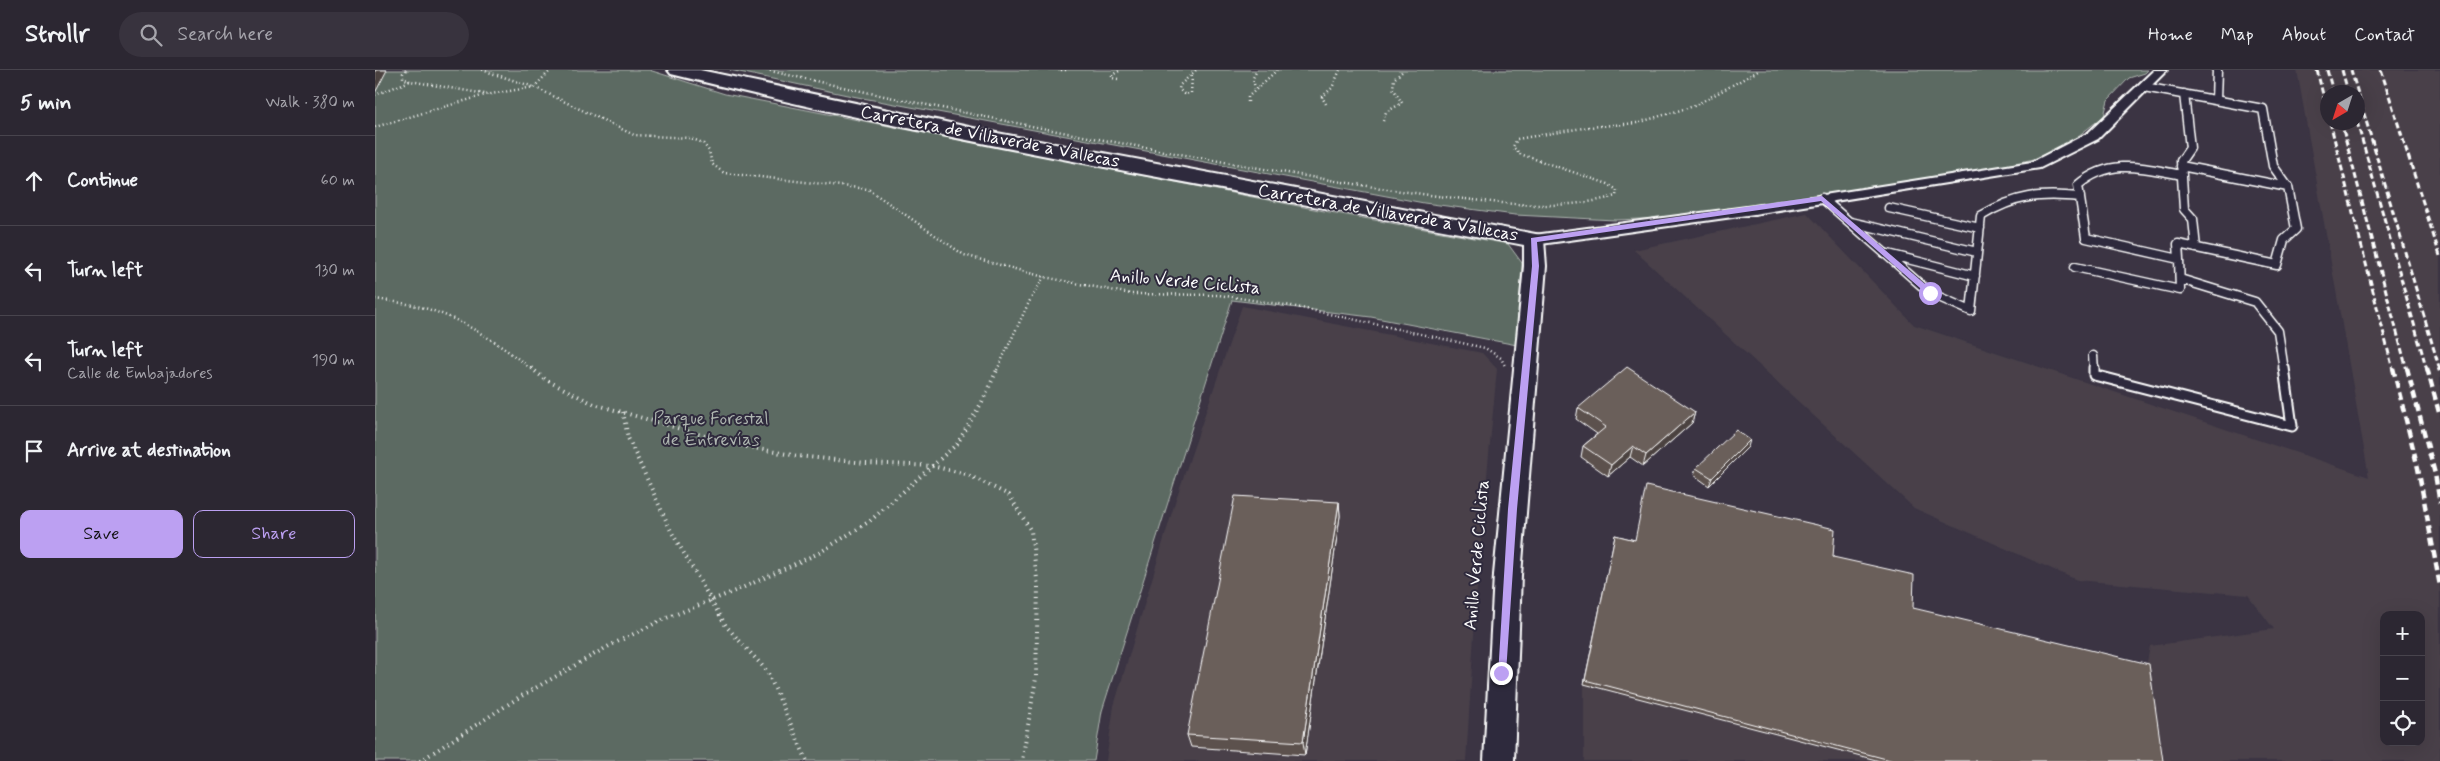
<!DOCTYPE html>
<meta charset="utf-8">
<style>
:root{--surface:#2c2732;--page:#38333e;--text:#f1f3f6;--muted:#a6a5ac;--line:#48444d;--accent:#bca0f2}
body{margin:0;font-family:Mynerve,sans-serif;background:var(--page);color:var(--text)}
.controls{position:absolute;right:15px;bottom:15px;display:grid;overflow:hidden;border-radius:10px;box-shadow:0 5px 20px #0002}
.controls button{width:45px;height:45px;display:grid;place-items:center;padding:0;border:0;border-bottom:1px solid var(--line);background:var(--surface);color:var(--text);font:25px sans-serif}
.compass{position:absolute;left:1945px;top:15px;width:45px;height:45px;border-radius:50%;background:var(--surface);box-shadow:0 5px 20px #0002;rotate:219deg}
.stop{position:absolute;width:15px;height:15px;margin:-11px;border:4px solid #bca0f2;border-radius:50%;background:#fff}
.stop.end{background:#bca0f2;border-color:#fff;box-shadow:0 1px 5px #0008}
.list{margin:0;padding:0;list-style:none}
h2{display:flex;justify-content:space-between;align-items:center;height:65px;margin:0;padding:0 20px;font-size:21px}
h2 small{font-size:16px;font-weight:400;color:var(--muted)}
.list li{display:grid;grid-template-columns:32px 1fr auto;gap:15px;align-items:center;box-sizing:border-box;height:90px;padding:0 20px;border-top:1px solid var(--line)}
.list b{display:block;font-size:19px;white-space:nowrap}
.list p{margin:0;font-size:16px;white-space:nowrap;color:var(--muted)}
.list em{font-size:16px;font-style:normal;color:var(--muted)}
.actions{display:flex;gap:10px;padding:15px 20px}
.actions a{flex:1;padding:11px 0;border:1px solid var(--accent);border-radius:10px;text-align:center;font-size:18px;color:var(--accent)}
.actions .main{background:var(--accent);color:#111}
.icon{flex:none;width:28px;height:28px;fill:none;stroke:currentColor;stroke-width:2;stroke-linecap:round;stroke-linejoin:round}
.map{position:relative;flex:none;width:2065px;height:691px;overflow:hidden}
header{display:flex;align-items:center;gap:30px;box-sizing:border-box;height:70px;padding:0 25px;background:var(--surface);border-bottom:1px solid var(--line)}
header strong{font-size:24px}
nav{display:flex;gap:28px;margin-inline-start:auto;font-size:18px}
.search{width:350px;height:45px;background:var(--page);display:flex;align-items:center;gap:12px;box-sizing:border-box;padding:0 18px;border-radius:28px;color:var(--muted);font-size:19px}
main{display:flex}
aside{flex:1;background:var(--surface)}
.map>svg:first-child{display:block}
.built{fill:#49414a;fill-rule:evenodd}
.green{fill:#5c6b62;stroke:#aeb5b0}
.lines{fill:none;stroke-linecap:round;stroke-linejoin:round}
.lane-far1-casing{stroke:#fff;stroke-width:11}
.lane-casing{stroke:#fff;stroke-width:13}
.street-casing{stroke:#fff;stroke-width:4}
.secondary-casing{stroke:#fff;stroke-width:4}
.path-far1{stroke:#fff;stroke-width:2.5;stroke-dasharray:1 3;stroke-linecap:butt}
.path{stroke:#fff;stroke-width:4;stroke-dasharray:1 4.5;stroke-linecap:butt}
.lane-far1{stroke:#2f2a3d;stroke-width:8}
.lane{stroke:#2f2a3d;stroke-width:9}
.street{fill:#2f2a3d;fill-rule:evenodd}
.secondary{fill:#2f2a3d;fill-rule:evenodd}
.rail-far1{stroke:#fff;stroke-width:3;stroke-dasharray:6 3;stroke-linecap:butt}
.rail{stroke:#fff;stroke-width:4.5;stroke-dasharray:8 4.5;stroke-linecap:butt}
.wall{fill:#5c514d;stroke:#fff}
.shaded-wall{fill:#4b423f;stroke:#fff}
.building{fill:#6b5e5a;stroke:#fff}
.route{fill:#bca0f2}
.labels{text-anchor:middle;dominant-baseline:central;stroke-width:4;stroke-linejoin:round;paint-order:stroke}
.street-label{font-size:18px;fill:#fff;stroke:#2f2a3d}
.park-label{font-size:18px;fill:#aeb5b0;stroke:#2f2a3d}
</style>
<header>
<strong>Strollr</strong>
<div class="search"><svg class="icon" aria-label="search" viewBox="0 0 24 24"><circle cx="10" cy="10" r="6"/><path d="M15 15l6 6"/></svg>Search here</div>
<nav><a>Home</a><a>Map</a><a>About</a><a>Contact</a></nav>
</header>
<main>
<aside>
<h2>5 min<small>Walk · 380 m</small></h2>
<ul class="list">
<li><svg class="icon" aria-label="ahead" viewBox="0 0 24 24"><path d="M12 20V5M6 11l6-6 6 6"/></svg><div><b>Continue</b></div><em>60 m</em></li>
<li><svg class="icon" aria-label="left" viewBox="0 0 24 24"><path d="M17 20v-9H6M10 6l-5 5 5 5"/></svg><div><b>Turn left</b></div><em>130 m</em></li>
<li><svg class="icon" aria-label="left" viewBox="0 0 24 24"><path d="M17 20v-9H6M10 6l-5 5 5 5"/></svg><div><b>Turn left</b><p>Calle de Embajadores</p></div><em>190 m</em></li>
<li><svg class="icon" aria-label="arrive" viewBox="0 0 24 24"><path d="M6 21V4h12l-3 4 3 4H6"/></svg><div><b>Arrive at destination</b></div></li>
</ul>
<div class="actions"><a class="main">Save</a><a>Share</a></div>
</aside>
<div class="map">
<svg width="2065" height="691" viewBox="0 0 2065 691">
<rect width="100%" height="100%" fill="#3b3443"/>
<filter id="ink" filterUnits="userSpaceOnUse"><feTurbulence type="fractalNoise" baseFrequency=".02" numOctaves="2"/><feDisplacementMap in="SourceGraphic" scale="10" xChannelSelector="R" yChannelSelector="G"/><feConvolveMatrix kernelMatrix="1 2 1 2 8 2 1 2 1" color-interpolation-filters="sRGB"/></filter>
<g filter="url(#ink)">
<path class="built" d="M1922,0H2065V691H1784L1771,598L1775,576L1899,559L1873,525L1702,510L1539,438L1259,180L1432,143L1539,255L1994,407ZM1952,22H1982V52H1952ZM2009,545H2046V672H2009Z
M867,236L1107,283L1122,299L1103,501L1091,691H731L739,636L801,429Z
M1209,614L1505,691H1209Z"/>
<path class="green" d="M0,0H274L350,24L949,141L1133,174L1147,193L1142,275L996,247L857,230L727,641L719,691H0Z
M355,0H1773L1770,3L1754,8L1733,30L1729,46L1694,73L1659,89L1616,98L1373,137L1290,148L1240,150L1140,145L1049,133L477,26Z"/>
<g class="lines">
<g class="lane-far1-casing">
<path id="lane-far1" d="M1769,17L1888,39L1898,96L1913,117L1921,159L1909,170L1902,195L1803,174L1804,189L1711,168L1703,115C1736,87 1768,98 1807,105
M1809,24L1815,78L1806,91L1809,139L1818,149L1821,178
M1841,30L1842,0
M1806,96L1913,117
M1447,128L1555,223L1596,241L1606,146C1641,125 1665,123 1705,127
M1514,138L1605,158
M1476,152L1602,182
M1513,184L1600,206
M1700,197L1805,220L1804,189
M1805,209L1880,232L1903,261L1909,300
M1718,286L1719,300"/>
</g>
<g class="lane-casing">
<path id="lane" d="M1719,298V305L1917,356L1909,298"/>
</g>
<g class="street-casing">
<path id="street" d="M1779,0H1792L1723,69L1665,98L1379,144L1159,175L1152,170L1159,165L1379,136L1657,92L1713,63Z"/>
</g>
<g class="secondary-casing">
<path id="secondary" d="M293,0H325L622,63L1166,165L1169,170L1171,196L1146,505L1139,691H1109L1119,505L1149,196V175C864,121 577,74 296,4Z"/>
</g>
<path class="path-far1" d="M31,0L28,3V8L35,11
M107,0L159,17L259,65L315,68L328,73L334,81L337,94L349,103L493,119L589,185L669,207L756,224L844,225L917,236L1110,278L1126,288L1130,296
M391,0C572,41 753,76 936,107C987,115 1039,124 1090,129C1141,135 1191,140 1241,126L1242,120L1233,114L1145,84L1138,77L1142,69L1214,57L1262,53L1319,36L1385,0
M686,0H693
M817,6L816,23L809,24L804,19L805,15L821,0
M743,9L737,8V5L746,0
M880,19L878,8L882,0
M0,25L35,11L110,24
M873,32V27L902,0
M951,34L947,27L957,18L965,0
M1008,51L1011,42L1027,33L1018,18L1019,9L1029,0
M0,57L110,25L159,17L176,0
M0,229C14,231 29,233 42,236C86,247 123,273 158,300
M622,300L654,232L669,207"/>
<path class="path" d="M156,298L171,310L219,334L361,375L423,386L491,393L557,396L591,404L634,425L656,461L663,517L661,608L647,691
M248,342L253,368L296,461L351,556L392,601L432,691
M45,691L143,628L234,576L289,549L365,519L444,483L495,451L582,374L607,332L623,298"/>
<use href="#lane-far1" class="lane-far1"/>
<use href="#lane" class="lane"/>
<use href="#street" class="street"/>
<use href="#secondary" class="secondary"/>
<path class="rail-far1" d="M1942,0L1952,41
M1952,0L1958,22
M1967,0L1973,22
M1976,0L2065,300
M2006,0L2065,186
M1955,52L2018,300
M1966,52L2032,300
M1982,52L2052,300"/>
<path class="rail" d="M2018,298L2043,398L2065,516
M2032,298L2060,404L2065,433
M2052,298L2065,346
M2064,298L2065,301"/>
</g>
<path class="wall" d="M1203,338L1320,342L1317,353L1268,396L1255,387L1233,406L1206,387L1208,376L1222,364L1201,349Z
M1373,377L1334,416L1319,405L1321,398Z
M964,432L965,446L930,685L816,677L812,665Z
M1240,465L1259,470L1458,487L1538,538L1788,691H1505L1209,614Z"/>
<path class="shaded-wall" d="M0,0H12L0,23Z
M1320,342L1317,353L1268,396L1271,385Z
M1375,370L1373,377L1334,416L1337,408Z
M1258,376L1255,387L1233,406L1236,395Z
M964,432L965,446L930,685L928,672Z"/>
<path class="building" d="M1252,297L1320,342L1271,385L1258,376L1236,395L1208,376L1231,357L1203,338Z
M1361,360L1375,370L1337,408L1321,398Z
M1271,416L1460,459L1458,487L1539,505L1538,538L1774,594L1788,691H1519L1210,610L1240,465L1260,470Z
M860,426L964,432L928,672L812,665Z"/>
</g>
<path class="route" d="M1447,126L1558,221V225H1553L1446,131L1162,172L1164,196L1142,439L1131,603L1126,607L1123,606L1133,439L1157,196L1156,168Z"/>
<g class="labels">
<g class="street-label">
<text transform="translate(615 67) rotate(11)">Carretera de Villaverde a Vallecas</text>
<text transform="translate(1013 143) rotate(10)">Carretera de Villaverde a Vallecas</text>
<text transform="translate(810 212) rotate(5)">Anillo Verde Ciclista</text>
<text transform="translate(1102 485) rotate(-85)">Anillo Verde Ciclista</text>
</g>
<g class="park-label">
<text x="336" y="349">Parque Forestal<tspan x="336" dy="21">de Entrevías</tspan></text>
</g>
</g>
</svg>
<div class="controls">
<button>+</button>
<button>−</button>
<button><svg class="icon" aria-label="locate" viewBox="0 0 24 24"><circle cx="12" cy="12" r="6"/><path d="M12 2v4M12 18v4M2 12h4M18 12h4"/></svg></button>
</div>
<svg class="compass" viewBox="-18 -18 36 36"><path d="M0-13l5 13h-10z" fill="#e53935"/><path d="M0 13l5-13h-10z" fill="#a6a5ac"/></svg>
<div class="stop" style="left:1555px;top:223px"></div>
<div class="stop end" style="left:1126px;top:603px"></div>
</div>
</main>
